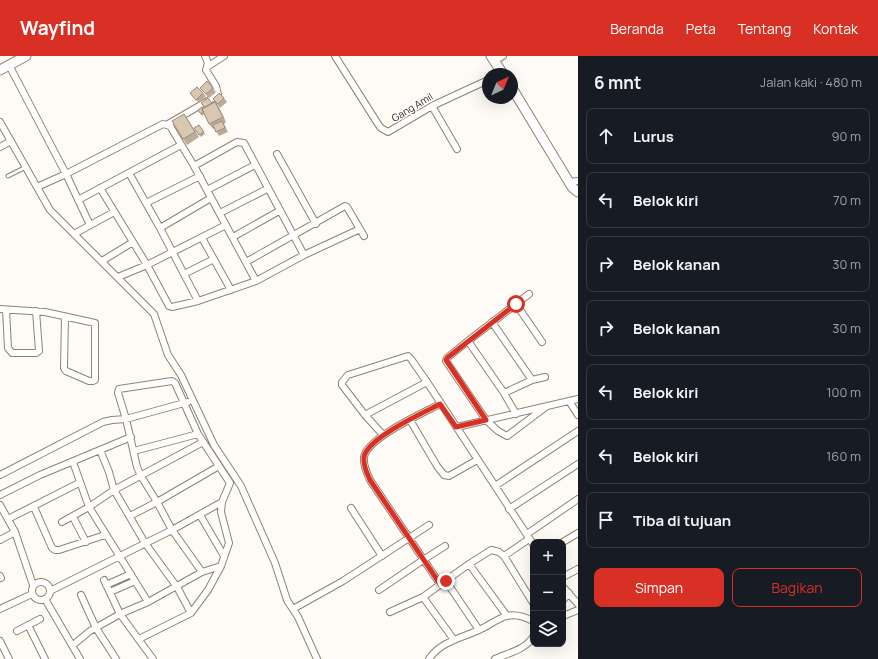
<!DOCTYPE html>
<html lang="id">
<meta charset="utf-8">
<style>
:root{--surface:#171b24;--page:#20242c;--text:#f1f3f6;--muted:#9ea1a6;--line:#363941;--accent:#d93025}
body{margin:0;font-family:Manrope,sans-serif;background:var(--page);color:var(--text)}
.controls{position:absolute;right:12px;bottom:12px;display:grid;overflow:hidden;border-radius:8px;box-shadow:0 4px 16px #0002}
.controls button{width:36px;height:36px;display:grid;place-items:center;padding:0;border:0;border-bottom:1px solid var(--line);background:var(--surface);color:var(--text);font:20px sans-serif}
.compass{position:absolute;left:482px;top:12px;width:36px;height:36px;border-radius:50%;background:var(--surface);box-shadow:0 4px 16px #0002;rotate:43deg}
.stop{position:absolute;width:12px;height:12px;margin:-9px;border:3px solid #d93025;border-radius:50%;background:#fff}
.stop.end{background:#d93025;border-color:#fff;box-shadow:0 1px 4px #0008}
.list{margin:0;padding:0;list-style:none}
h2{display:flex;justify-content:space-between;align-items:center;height:52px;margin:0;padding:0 16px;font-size:17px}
h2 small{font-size:13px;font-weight:400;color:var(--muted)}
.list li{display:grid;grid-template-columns:26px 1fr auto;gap:12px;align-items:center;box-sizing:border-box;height:56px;margin:0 8px 8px;padding:0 8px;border:1px solid var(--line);border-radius:8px}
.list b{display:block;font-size:15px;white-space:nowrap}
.list em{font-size:13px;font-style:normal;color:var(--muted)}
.actions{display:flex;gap:8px;padding:12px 16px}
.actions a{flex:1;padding:9px 0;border:1px solid var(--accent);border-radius:8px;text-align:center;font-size:14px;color:var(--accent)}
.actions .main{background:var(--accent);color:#fff}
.icon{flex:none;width:22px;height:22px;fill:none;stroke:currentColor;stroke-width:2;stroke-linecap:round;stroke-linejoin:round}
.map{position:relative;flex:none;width:578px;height:603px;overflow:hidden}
header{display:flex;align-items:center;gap:24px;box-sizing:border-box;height:56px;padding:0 20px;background:var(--accent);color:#fff}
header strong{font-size:19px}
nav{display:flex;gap:22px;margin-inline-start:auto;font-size:14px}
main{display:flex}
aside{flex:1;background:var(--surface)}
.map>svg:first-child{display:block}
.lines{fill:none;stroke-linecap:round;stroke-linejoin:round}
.lane-casing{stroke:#93816d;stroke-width:5}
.street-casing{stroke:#93816d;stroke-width:8}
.secondary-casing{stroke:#93816d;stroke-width:11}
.lane{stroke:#fff;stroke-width:3}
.street{stroke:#fff;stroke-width:6}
.secondary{stroke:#fff;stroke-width:9}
.wall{fill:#bbab98}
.shaded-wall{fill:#998b7c}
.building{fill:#dac7b1;stroke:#998b7c}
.route{stroke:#d93025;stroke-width:5}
.labels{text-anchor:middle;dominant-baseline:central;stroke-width:3;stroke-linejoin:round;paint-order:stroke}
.street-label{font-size:10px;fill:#2e271e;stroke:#fff}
</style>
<header>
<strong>Wayfind</strong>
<nav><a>Beranda</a><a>Peta</a><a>Tentang</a><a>Kontak</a></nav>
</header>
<main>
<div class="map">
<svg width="578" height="603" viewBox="0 0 578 603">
<rect width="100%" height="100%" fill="#fefaf5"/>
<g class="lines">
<g class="lane-casing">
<path id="lane" d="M8,120L26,111"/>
</g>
<g class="street-casing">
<path id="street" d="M335,0L378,68L381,72L388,76L432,50L488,24
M494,5L503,0
M9,9L66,118L90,169
M207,11L224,0
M432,50L457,93
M0,66L50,154L154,258L168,299L181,319L214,389L241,430L275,507L287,544L298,561L317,603
M168,68L218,39L216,30L206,14L208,7L205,0
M0,91L11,85
M277,98L316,168
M194,110L237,86L244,87L304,199
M129,117L160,172L198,245
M569,126L578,125
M37,131L66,118L163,68L170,70L194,110L256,225
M100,132L147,209L169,250L172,251L198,245L256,225L304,199L360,173
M207,134L255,109
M78,144L181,89
M146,147L200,120
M220,157L267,133
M160,172L211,142
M74,178L114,156
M233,181L279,155
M202,182L231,234
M102,205L133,186
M246,206L345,150L347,151L364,180
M184,218L214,203
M118,221L147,209L226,169
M516,248L542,286
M0,253L45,256L95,267V324L93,325H89L66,315L64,312L65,261
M6,254L8,292L12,297H36L39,295L36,255
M492,266L532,324
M468,285L447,302L446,305L486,364L498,375L507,380L547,350
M504,337L532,324L545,321
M569,345L578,359
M516,358L504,337L468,285L529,238
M365,359L427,326
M410,364L437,410L444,419L449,420L477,404
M457,371L578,343
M383,379L365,359L342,329V326L348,319L408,300L411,303L427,326L533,488
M100,394L109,416L114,434L145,487L177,531L191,557
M134,395L198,378
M73,406L89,451L148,546
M0,419L103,366L112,364L126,363L188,346
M495,430L578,375
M0,439L40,419L131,381
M0,449L15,476L33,529
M34,451L52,492L55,494H59L105,479
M351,452L382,500
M509,453L578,408
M200,459L224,500
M130,460L157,446L219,410
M73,461L86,486
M8,463L79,427
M62,466L89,451L114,434L203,386
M527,478L578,443
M0,484L15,476
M563,486L578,477
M504,500L529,483
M469,508L507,560
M0,520L1,522
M563,521L578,513
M104,524L120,558L153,603
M446,525L479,574
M32 535a9 9 0 1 1 18 0a9 9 0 1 1-18 0Z
M440,528L370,424C367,417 363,410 364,401C367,382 423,357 440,348
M106,529L131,518
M563,531L578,548
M379,534L423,504L445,490
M50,535L172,474L222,446
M110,536L135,525
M81,539L96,572L116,603
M423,541L454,584
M45,543L80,603
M563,544L569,537
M0,553L32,538
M293,553L343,525L429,469
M390,556L423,541L469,508L491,494L499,496L504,500L533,547
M563,560L578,554
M28,569L45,603
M17,575L40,563
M139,583L191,557L208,534L221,510L229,487L221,456L222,446L230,427L198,378L175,327L172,325L119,333L118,337L126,363L137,411L141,420L157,446L172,474L202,516
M0,585L9,603
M73,589L90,575L120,558L148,546L202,516L221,510
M429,603C440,586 461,582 479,574C488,570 497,563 506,560C515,558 525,561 533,565
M495,603C508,597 525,594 533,581"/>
</g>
<g class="secondary-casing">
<path id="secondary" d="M491,0L503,18
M0,14L26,0
M512,32L572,131L578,136"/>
</g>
<use href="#lane" class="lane"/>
<use href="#street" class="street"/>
<use href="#secondary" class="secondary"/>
</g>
<path class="wall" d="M200,32H213L216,36L209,42Z
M190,37H203L206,40L199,47L193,41Z
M224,42L227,46L220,52L213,43Z
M215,46L219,52L226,66L224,68L228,76L219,80L215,72L213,73L209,68L204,58L202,60L198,54L204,52L201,47H213Z
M184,58L199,81L187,89L183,83Z
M199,69L205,78L201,81L194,72Z"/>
<path class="shaded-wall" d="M215,46L219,52L226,66L223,61Z"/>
<path class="building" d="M207,25L213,32L206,38L200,32Z
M197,31L203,37L196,44L190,37Z
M219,37L224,42L218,48L213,43Z
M208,42L212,47L205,51L201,47Z
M215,46L223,61L209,68L202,53Z
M202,51L203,52L202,53L203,56L201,58L198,54Z
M184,58L195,76L183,83L172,65Z
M222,65L225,72L216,76L213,69Z
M199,69L204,76L199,79L194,72Z"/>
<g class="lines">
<path class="route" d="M446,525L440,528L370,424C367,417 363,410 364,401C367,382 423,357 440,348L456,371L486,364L446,304L447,302L516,248"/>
</g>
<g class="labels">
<g class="street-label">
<text transform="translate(412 51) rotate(-31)">Gang Amil</text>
</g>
</g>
</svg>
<div class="controls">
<button>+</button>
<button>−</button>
<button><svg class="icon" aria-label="layers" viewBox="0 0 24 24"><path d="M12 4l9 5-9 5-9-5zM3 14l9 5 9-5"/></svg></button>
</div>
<svg class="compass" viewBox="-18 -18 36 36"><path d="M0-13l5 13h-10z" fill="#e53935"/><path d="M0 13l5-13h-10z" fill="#9ea1a6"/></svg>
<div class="stop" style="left:516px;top:248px"></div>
<div class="stop end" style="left:446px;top:525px"></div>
</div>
<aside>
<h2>6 mnt<small>Jalan kaki · 480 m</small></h2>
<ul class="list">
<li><svg class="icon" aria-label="ahead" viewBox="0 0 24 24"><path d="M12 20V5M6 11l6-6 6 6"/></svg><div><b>Lurus</b></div><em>90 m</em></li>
<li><svg class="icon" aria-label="left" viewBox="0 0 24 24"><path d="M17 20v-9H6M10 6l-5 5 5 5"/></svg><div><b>Belok kiri</b></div><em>70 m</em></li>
<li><svg class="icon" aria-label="right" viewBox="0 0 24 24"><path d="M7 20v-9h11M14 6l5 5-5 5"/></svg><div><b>Belok kanan</b></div><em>30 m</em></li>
<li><svg class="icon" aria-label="right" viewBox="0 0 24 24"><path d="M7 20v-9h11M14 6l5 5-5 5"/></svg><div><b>Belok kanan</b></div><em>30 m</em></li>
<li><svg class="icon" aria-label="left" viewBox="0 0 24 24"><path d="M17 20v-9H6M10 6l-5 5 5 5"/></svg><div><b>Belok kiri</b></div><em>100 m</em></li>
<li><svg class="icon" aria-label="left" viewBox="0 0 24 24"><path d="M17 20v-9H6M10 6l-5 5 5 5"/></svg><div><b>Belok kiri</b></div><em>160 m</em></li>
<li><svg class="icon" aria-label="arrive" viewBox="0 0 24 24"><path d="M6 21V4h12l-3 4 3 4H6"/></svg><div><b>Tiba di tujuan</b></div></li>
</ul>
<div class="actions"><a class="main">Simpan</a><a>Bagikan</a></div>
</aside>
</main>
